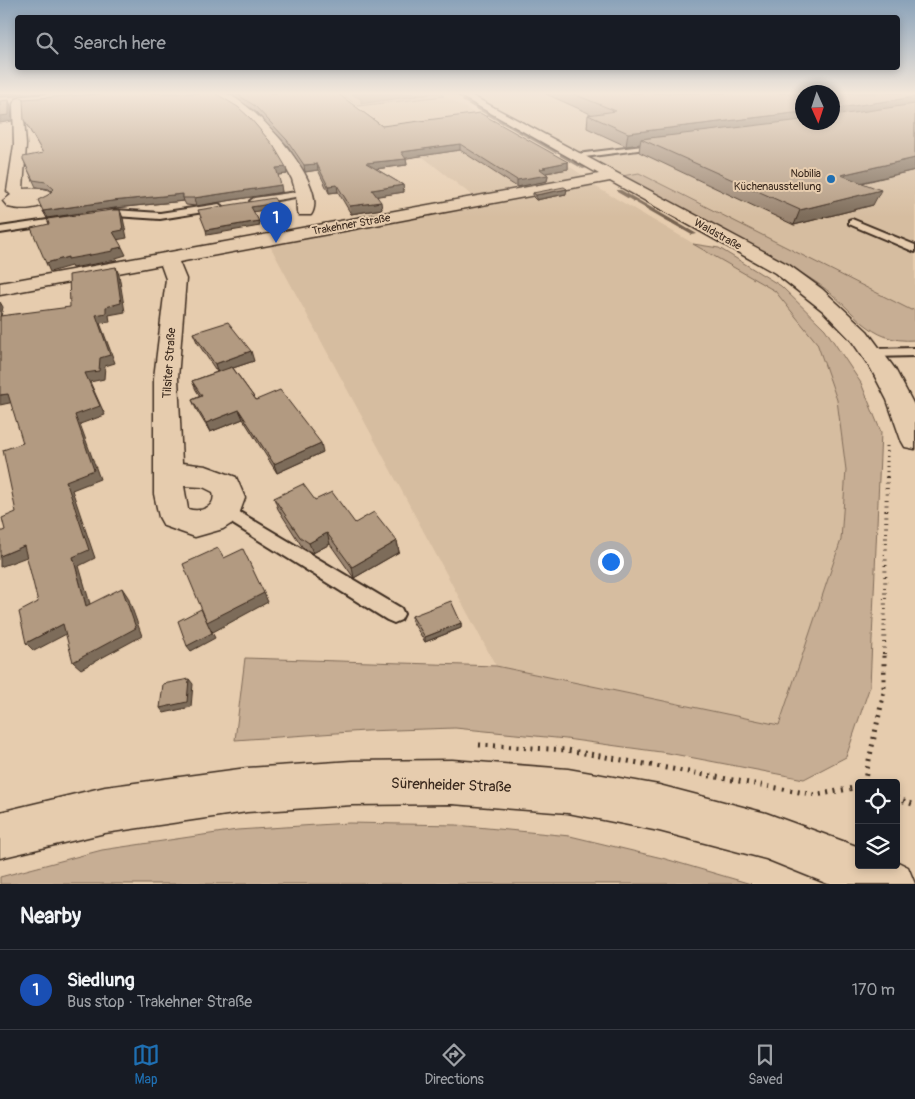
<!DOCTYPE html>
<html lang="en">
<head>
<meta charset="utf-8">
<style>
  body { margin:0; font-family:Pangolin,sans-serif; background:#242831; color:#f1f3f6 }
  .controls { position:absolute; right:15px; bottom:15px; display:grid; overflow:hidden; border-radius:5px; box-shadow:0 2px 8px #0003 }
  .controls button { width:45px; height:45px; display:grid; place-items:center; padding:0; border:0; border-bottom:1px solid #363941; background:#171b24; color:#f1f3f6; font:25px sans-serif }
  .compass { position:absolute; left:795px; top:85px; width:45px; height:45px; border-radius:50%; background:#171b24; box-shadow:0 2px 8px #0003; rotate:177deg }
  .you { position:absolute; left:610px; top:561px; width:18px; height:18px; margin:-12px; border:4px solid #fff; border-radius:50%; background:#1a73e8; box-shadow:0 0 0 8px #1a73e833 }
  .badge { display:grid; place-items:center; width:32px; height:32px; border-radius:50%; background:#1f6fb2; color:#fff; font-size:16px; font-weight:700 }
  .pin { position:absolute; translate:-50% -41px; filter:drop-shadow(0 1px 2px #0008) }
  .pin::after { content:''; position:absolute; top:26px; width:18px; height:15px; background:inherit; clip-path:polygon(0 0,100% 0,50% 100%) }
  .list { margin:0; padding:0; list-style:none }
  h2 { display:flex; justify-content:space-between; align-items:center; height:65px; margin:0; padding:0 20px; font-size:21px }
  h2 small { font-size:16px; font-weight:400; color:#9ea1a6 }
  .list li { display:grid; grid-template-columns:32px 1fr auto; gap:15px; align-items:center; box-sizing:border-box; height:80px; padding:0 20px; border-top:1px solid #363941 }
  .list b { display:block; font-size:19px; white-space:nowrap }
  .list p { margin:0; font-size:16px; white-space:nowrap; color:#9ea1a6 }
  .list em { font-size:16px; font-style:normal; color:#9ea1a6 }
  .icon { flex:none; width:28px; height:28px; fill:none; stroke:currentColor; stroke-width:2; stroke-linecap:round; stroke-linejoin:round }
  .map { position:relative; flex:none; width:915px; height:884px; overflow:hidden }
  .search { position:absolute; background:#171b24; box-shadow:0 2px 8px #0003; left:15px; right:15px; top:15px; height:55px; display:flex; align-items:center; gap:12px; box-sizing:border-box; padding:0 18px; border-radius:5px; color:#9ea1a6; font-size:19px }
  .sheet { height:145px; background:#171b24 }
  nav { display:flex; justify-content:space-around; align-items:center; box-sizing:border-box; height:70px; border-top:1px solid #363941; background:#171b24; font-size:14px; color:#9ea1a6 }
  nav a { display:grid; justify-items:center; gap:2px }
  nav .on { color:#1f6fb2 }
  .map>svg:first-child { display:block }
  .built { fill:#d6bda0 }
  .green { fill:#c7ae94; stroke:#816c59 }
  .water { fill:#9e8872; stroke:#766250 }
  .lines { fill:none; stroke-linecap:round; stroke-linejoin:round }
  .stream { fill:#766250; fill-rule:evenodd }
  .lane-casing { stroke:#3b2a1e; stroke-width:4 }
  .street-casing { stroke:#3b2a1e; stroke-width:3 }
  .secondary-casing { stroke:#3b2a1e; stroke-width:3 }
  .path-far2 { stroke:#3b2a1e; stroke-width:3; stroke-dasharray:1 4; stroke-linecap:butt }
  .path-far1 { stroke:#3b2a1e; stroke-width:4; stroke-dasharray:1 4.5; stroke-linecap:butt }
  .path { stroke:#3b2a1e; stroke-width:5; stroke-dasharray:2 5.5; stroke-linecap:butt }
  .lane { fill:#e6ccae; fill-rule:evenodd }
  .street { fill:#e6ccae; fill-rule:evenodd }
  .secondary { fill:#e6ccae; fill-rule:evenodd }
  .wall { fill:#99846f; stroke:#3b2a1e }
  .shaded-wall { fill:#7d6c5a; stroke:#3b2a1e }
  .building { fill:#b29a81; stroke:#3b2a1e }
  .poi-dot { fill:#1f6fb2; stroke:#e6ccae; stroke-width:2 }
  .labels { text-anchor:middle; stroke-width:4; stroke-linejoin:round; paint-order:stroke }
  .far-poi-label { font-size:11px; fill:#3b2a1e; stroke:#e6ccae; text-anchor:end }
  .far-street-label { font-size:11px; fill:#3b2a1e; stroke:#e6ccae }
  .street-label { font-size:12px; fill:#3b2a1e; stroke:#e6ccae }
  .near-street-label { font-size:15px; fill:#3b2a1e; stroke:#e6ccae }
</style>
</head>
<body>
<div class="map">
<svg width="915" height="884" viewBox="0 0 915 884">
  <rect width="100%" height="100%" fill="#e6ccae"/>
  <filter id="ink" filterUnits="userSpaceOnUse"><feTurbulence type="fractalNoise" baseFrequency=".02" numOctaves="2"/><feDisplacementMap in="SourceGraphic" scale="10" xChannelSelector="R" yChannelSelector="G"/><feConvolveMatrix kernelMatrix="1 2 1 2 8 2 1 2 1" color-interpolation-filters="sRGB"/></filter>
  <g filter="url(#ink)">
    <g class="built">
      <polygon points="471,93 802,93 802,122 832,122 915,93 915,309 911,310 639,173 622,176"/>
      <polygon points="444,96 569,166 585,177 474,197 358,106"/>
      <polygon points="591,184 775,291 817,343 837,400 846,470 841,541 779,725 496,666 269,244"/>
    </g>
    <g class="green">
      <path d="M 349,93 C 372,103 403,97 427,95 L 427,93 L 439,93 L 444,96 L 358,106 L 343,95 Z"/>
      <path d="M 639,173 L 911,310 L 915,309 L 915,340 C 868,344 855,309 820,285 C 797,269 771,256 747,243 C 705,221 664,198 622,176 Z"/>
      <polygon points="693,244 719,248 781,286 825,329 861,383 881,432 870,686 846,757 804,779 668,753 566,739 455,728 365,731 235,740 245,658 496,666 779,725 841,540 846,470 837,400 817,343 775,291"/>
      <polygon points="349,823 456,825 570,836 662,858 751,884 0,884 0,877 102,850 237,830"/>
    </g>
    <polygon class="water" points="349,93 427,93 429,94 366,103 361,103 361,99"/>
    <g class="lines">
      <g class="stream">
        <polygon points="463,99 557,151 558,152 555,153 462,101"/>
        <polygon points="560,154 562,154 587,168 583,169 560,156"/>
        <polygon points="617,190 621,190 697,234 692,235 617,192"/>
      </g>
      <defs>
        <g id="lane">
          <polygon points="659,144 663,146 661,147 577,158 573,156 577,154"/>
          <polygon points="304,191 307,191 307,195 254,204 250,201 254,198"/>
          <polygon points="219,204 223,207 222,209 160,219 115,216 103,218 99,215 115,210 160,213"/>
          <polygon points="68,217 73,220 71,222 0,233 0,227"/>
          <polygon points="852,219 915,245 915,252 849,224 849,220"/>
          <polygon points="915,348 915,356 873,357 867,353 873,349"/>
          <polygon points="226,504 401,608 404,614 401,620 394,623 387,620 220,516 218,511 220,506"/>
        </g>
        <g id="street">
          <path d="M 212,93 C 217,93 222,92 227,94 C 255,104 331,186 311,215 L 299,215 L 297,212 L 296,193 L 292,179 L 276,150 L 253,123 L 240,111 Z"/>
          <path d="M 455,93 L 467,93 L 789,265 L 822,289 L 867,331 L 895,369 L 915,407 L 915,449 L 905,447 L 901,440 L 887,400 L 871,369 L 851,340 L 823,311 L 775,273 L 610,181 L 179,262 L 186,279 L 178,378 L 182,463 L 206,466 L 236,477 L 245,498 L 237,520 L 223,529 L 195,537 L 164,526 L 159,517 L 154,494 L 154,378 L 166,279 L 161,265 L 0,295 L 0,283 L 599,174 ZM 184,486 L 203,487 L 213,492 C 217,507 201,513 188,509 Z"/>
          <path d="M 20,98 L 25,101 L 23,104 L 26,145 L 23,189 C 33,189 47,186 55,196 C 45,209 23,211 8,207 L 3,201 L 11,195 L 7,191 L 14,145 L 13,104 L 16,99 Z"/>
        </g>
        <polygon id="secondary" points="452,760 568,769 659,785 766,813 859,847 859,865 896,865 896,861 908,867 915,884 828,884 766,859 659,831 568,813 452,804 352,805 247,812 105,833 0,858 0,812 105,787 247,768 352,761"/>
      </defs>
      <use href="#lane" class="lane-casing"/>
      <use href="#street" class="street-casing"/>
      <use href="#secondary" class="secondary-casing"/>
      <polyline class="path-far2" points="887,477 887,446"/>
      <polyline class="path-far1" points="884,654 887,476"/>
      <g class="path">
        <polyline points="479,745 567,750 816,795 859,787"/>
        <polyline points="864,783 884,692 884,653"/>
        <polyline points="896,798 915,805"/>
      </g>
      <use href="#lane" class="lane"/>
      <use href="#street" class="street"/>
      <use href="#secondary" class="secondary"/>
    </g>
    <g class="wall">
      <polygon points="229,93 337,93 382,126 568,162 568,169 546,173 548,175 547,181 517,187 460,150 406,158 407,165 376,169 403,185 404,192 377,196 382,209 351,214 338,192 329,193 318,170 305,172 288,146 256,112"/>
      <polygon points="544,93 915,93 915,170 862,183 873,205 794,225 639,152 640,144 626,146 587,128 588,115 593,115"/>
      <polygon points="24,120 287,174 278,175 282,192 196,206 186,205 184,201 115,208 47,218 43,211 48,195 51,191 49,189 36,187 23,159 43,153"/>
      <polygon points="533,193 566,194 536,200 533,197"/>
      <polygon points="193,333 254,361 233,368 256,400 323,452 277,473 243,419 210,432 196,409 192,400 200,396 196,390 192,381 217,372 197,342"/>
      <polygon points="274,498 315,500 355,523 397,541 399,552 354,578 330,544 313,553 303,548 278,509"/>
      <polygon points="412,616 461,623 461,628 425,642 412,621"/>
    </g>
    <g class="shaded-wall">
      <polygon points="0,93 58,93 0,97"/>
      <polygon points="915,97 915,108 832,121 832,109"/>
      <polygon points="9,100 11,106 12,121 0,123 0,116"/>
      <polygon points="802,112 802,122 641,139 640,144 626,146 628,133"/>
      <polygon points="460,144 460,150 401,159 401,152"/>
      <polygon points="915,158 915,170 834,189 841,175"/>
      <polygon points="406,159 407,165 367,170 366,163"/>
      <polygon points="568,162 568,169 546,173 548,175 547,181 517,187 517,180 543,167"/>
      <polygon points="317,164 318,170 305,172 304,165"/>
      <polygon points="286,167 287,174 277,175 276,168"/>
      <polygon points="281,185 282,192 196,206 194,198"/>
      <polygon points="337,185 338,192 329,193 328,186"/>
      <polygon points="403,185 404,192 373,197 372,190"/>
      <polygon points="567,189 566,194 536,200 536,195"/>
      <polygon points="881,190 873,205 794,225 800,210"/>
      <polygon points="183,194 183,198 184,201 115,208 47,218 43,211 112,201"/>
      <polygon points="381,202 382,209 351,214 350,206"/>
      <polygon points="277,203 278,208 252,212 251,207"/>
      <polygon points="120,210 123,218 127,238 116,240 113,232"/>
      <polygon points="259,221 260,226 207,235 206,230"/>
      <polygon points="122,247 126,255 116,258 117,260 72,268 71,266 50,272 46,263 68,257"/>
      <polygon points="116,267 119,275 125,312 109,315 110,322 100,323 115,363 105,366 104,379 90,382 105,415 80,424 100,479 72,490 95,558 79,566 93,614 86,606 73,557 66,481 75,415 85,373 96,315 106,307"/>
      <polygon points="0,302 3,307 0,321"/>
      <polygon points="251,351 254,361 218,373 215,364"/>
      <polygon points="8,394 14,402 0,405 0,395"/>
      <polygon points="239,410 243,419 210,432 206,423"/>
      <polygon points="321,443 323,452 277,473 274,464"/>
      <polygon points="327,533 330,544 313,553 309,543"/>
      <polygon points="397,541 399,552 354,578 352,567"/>
      <polygon points="24,546 32,555 0,567 0,556"/>
      <polygon points="122,588 128,597 142,636 81,669 73,662"/>
      <polygon points="264,593 268,602 213,632 211,630 215,638 191,651 187,646 204,614"/>
      <polygon points="461,623 461,628 425,642 425,637"/>
      <polygon points="63,624 70,632 34,651 26,643"/>
      <polygon points="189,679 193,684 191,707 164,713 160,708"/>
    </g>
    <g class="building">
      <polygon points="113,93 215,93 238,107 250,118 273,145 286,167 276,168 281,185 194,198 183,198 183,194 112,201 43,211 38,200 48,195 54,189 46,182 33,180 23,159 23,157 43,153 24,120 23,99"/>
      <polygon points="235,93 337,93 382,126 480,113 568,162 543,167 546,168 540,169 548,175 517,180 460,144 401,152 406,159 366,163 403,185 372,190 381,202 350,206 337,185 328,186 317,164 304,165 287,140 255,106"/>
      <polygon points="571,93 802,93 802,112 628,133 588,115 616,111"/>
      <polygon points="832,93 915,93 915,97 832,109"/>
      <polygon points="9,100 9,115 0,116 0,101"/>
      <polygon points="915,104 915,158 841,175 881,190 800,210 641,139 802,120 802,122 832,122 832,116"/>
      <polygon points="564,187 567,189 536,195 533,193"/>
      <polygon points="274,198 277,203 251,207 259,221 206,230 198,210"/>
      <polygon points="112,210 120,210 123,230 113,232 122,247 113,249 113,251 68,259 68,257 46,263 31,228 49,224 47,219"/>
      <polygon points="116,267 121,303 106,307 106,313 96,315 110,355 100,358 99,371 85,373 100,406 75,415 94,470 66,481 89,550 73,557 86,606 122,588 136,628 73,662 63,624 26,643 19,612 38,602 24,546 0,556 0,532 5,530 2,518 16,512 3,450 23,443 8,394 0,395 0,316 70,307 69,275"/>
      <polygon points="228,322 251,351 215,364 193,333"/>
      <polygon points="232,367 256,400 280,390 321,443 274,464 239,410 206,423 192,400 202,396 192,381"/>
      <polygon points="303,484 315,500 332,492 355,523 374,512 397,541 352,567 327,533 309,543 300,537 274,498"/>
      <polygon points="218,548 224,558 243,549 264,593 207,622 183,564"/>
      <polygon points="451,601 461,623 425,637 412,616"/>
      <polygon points="201,609 212,633 187,646 178,621"/>
      <polygon points="189,679 187,702 160,708 163,684"/>
    </g>
  </g>
  <linearGradient id="sky" x2="0" y2="1"><stop stop-color="#8aa2b9"/><stop offset="0.43" stop-color="#f4e8db"/><stop offset="1" stop-color="#f4e8db" stop-opacity="0"/></linearGradient>
  <rect width="915" height="217" fill="url(#sky)"/>
  <circle class="poi-dot" cx="831" cy="179" r="5"/>
  <g class="labels">
    <g class="far-poi-label">
      <text x="821" y="177">Nobilia<tspan x="821" dy="13">Küchenausstellung</tspan></text>
    </g>
    <g class="far-street-label">
      <text transform="translate(351 224) rotate(-10)" y="4">Trakehner Straße</text>
      <text transform="translate(718 234) rotate(29)" y="4">Waldstraße</text>
    </g>
    <g class="street-label">
      <text transform="translate(169 363) rotate(-86)" y="4">Tilsiter Straße</text>
    </g>
    <g class="near-street-label">
      <text transform="translate(451 785) rotate(2)" y="5">Sürenheider Straße</text>
    </g>
  </g>
</svg>
<div class="controls">
<button><svg class="icon" aria-label="locate" viewBox="0 0 24 24"><circle cx="12" cy="12" r="6"/><path d="M12 2v4M12 18v4M2 12h4M18 12h4"/></svg></button>
<button><svg class="icon" aria-label="layers" viewBox="0 0 24 24"><path d="M12 4l9 5-9 5-9-5zM3 14l9 5 9-5"/></svg></button>
</div>
<svg class="compass" viewBox="-18 -18 36 36"><path d="M0-13l5 13h-10z" fill="#e53935"/><path d="M0 13l5-13h-10z" fill="#9ea1a6"/></svg>
<div class="you"></div>
<div class="pin badge" style="left:276px;top:243px;background:#1a4fb4">1</div>
<div class="search"><svg class="icon" aria-label="search" viewBox="0 0 24 24"><circle cx="10" cy="10" r="6"/><path d="M15 15l6 6"/></svg>Search here</div>
</div>
<section class="sheet">
<h2>Nearby<small></small></h2>
<ul class="list">
<li><span class="badge" style="background:#1a4fb4">1</span><div><b>Siedlung</b><p>Bus stop · Trakehner Straße</p></div><em>170 m</em></li>
</ul>
</section>
<nav>
<a class="on"><svg class="icon" aria-label="map" viewBox="0 0 24 24"><path d="M3 6l6-2 6 2 6-2v14l-6 2-6-2-6 2zM9 4v14M15 6v14"/></svg>Map</a>
<a><svg class="icon" aria-label="directions" viewBox="0 0 24 24"><path d="M12 3l9 9-9 9-9-9zM9 14v-3h6M13 9l2 2-2 2"/></svg>Directions</a>
<a><svg class="icon" aria-label="saved" viewBox="0 0 24 24"><path d="M7 4h10v16l-5-4-5 4z"/></svg>Saved</a>
</nav>
</body>
</html>
